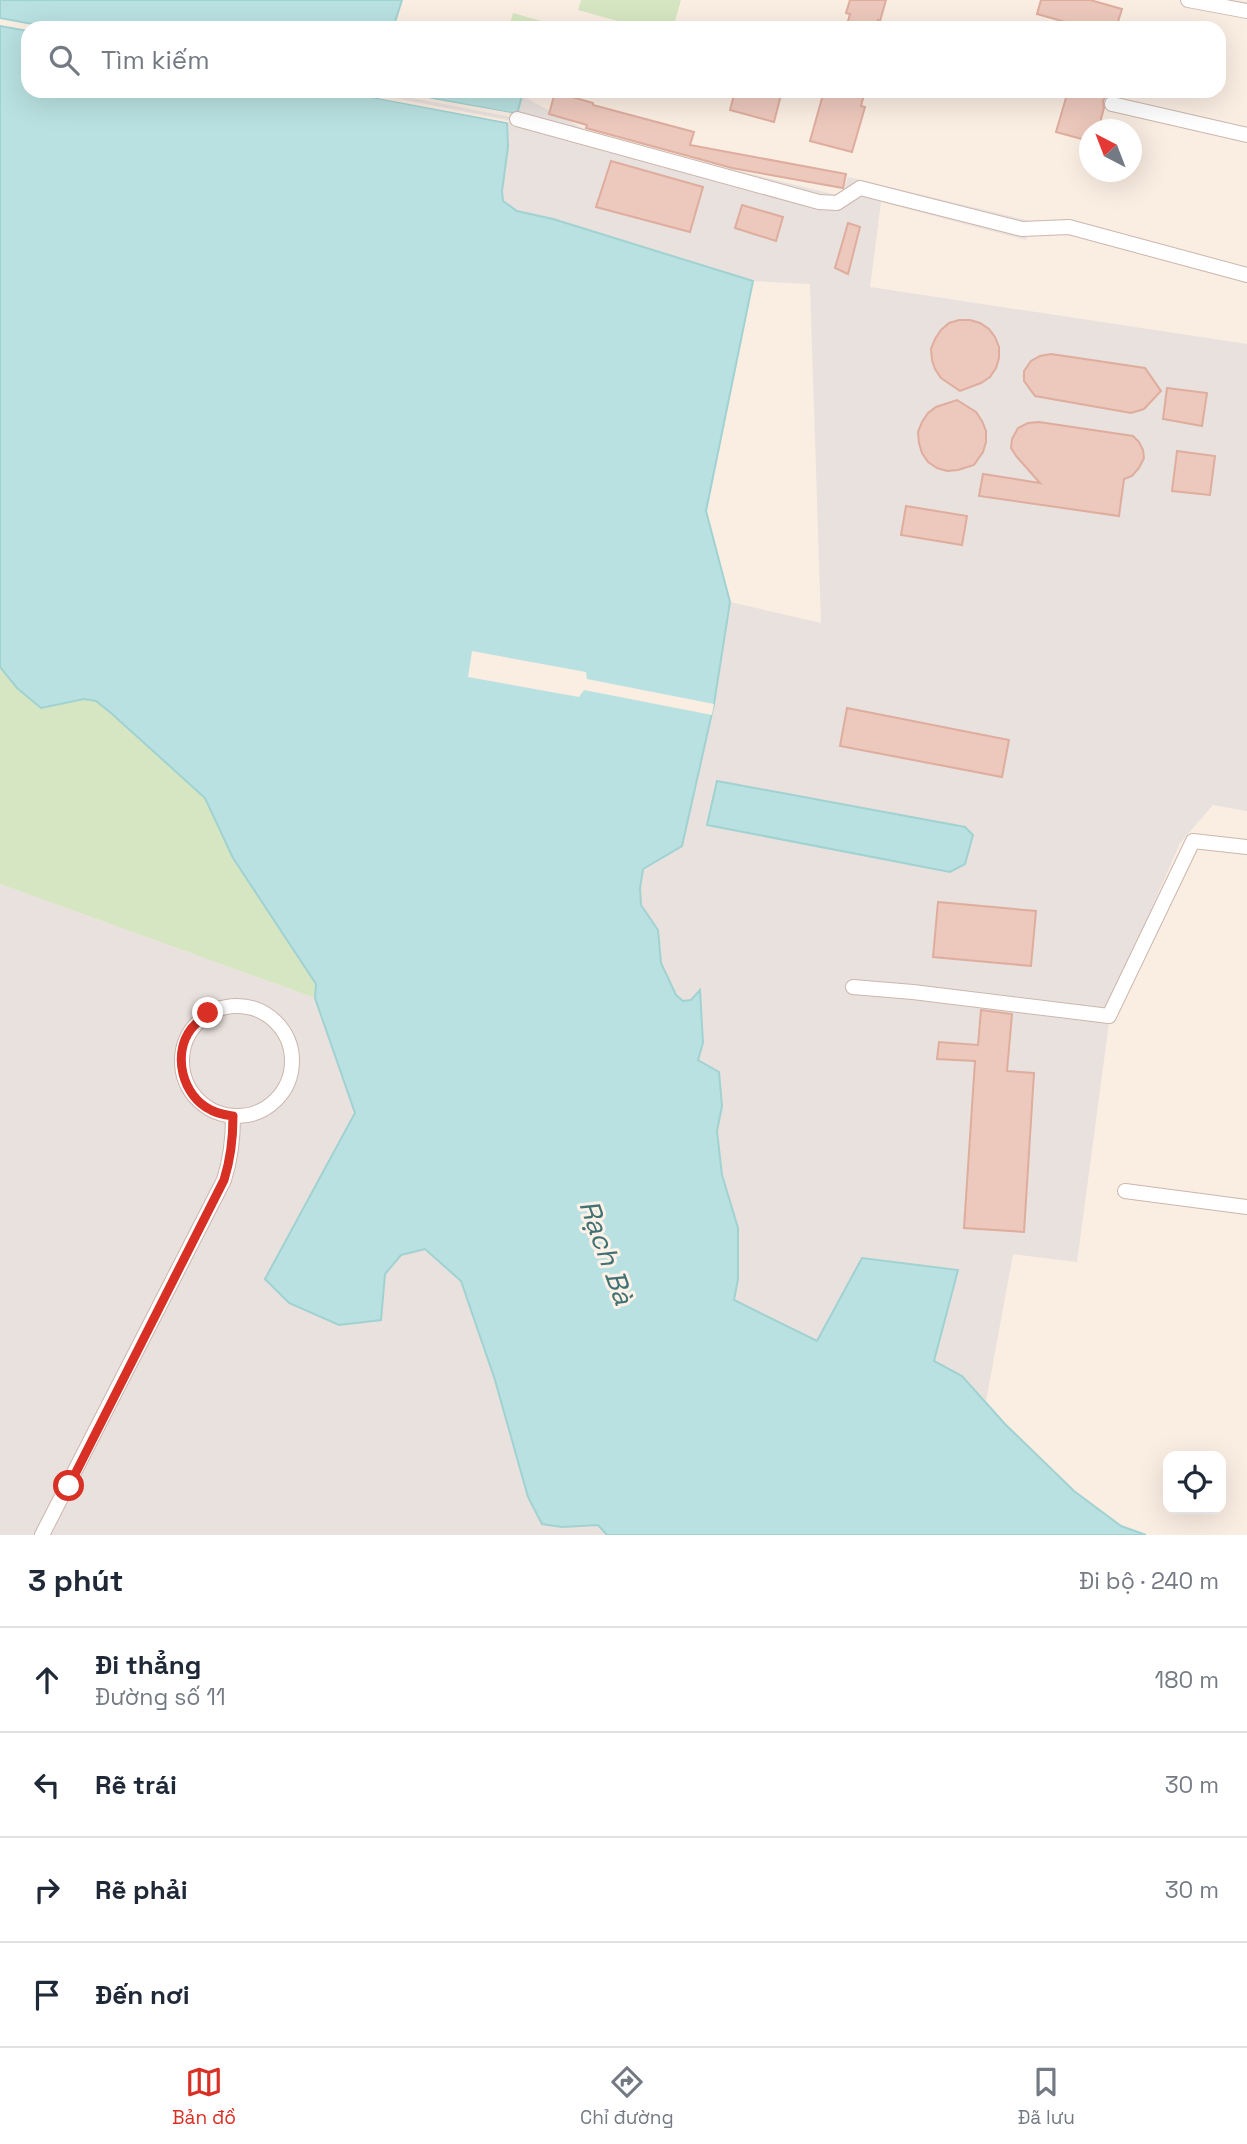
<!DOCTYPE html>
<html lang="vi">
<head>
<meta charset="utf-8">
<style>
  body { margin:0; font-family:"Space Grotesk",sans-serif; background:#f2f2f3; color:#1f2937 }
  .controls { position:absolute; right:21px; bottom:21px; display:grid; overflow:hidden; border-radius:14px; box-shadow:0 7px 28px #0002 }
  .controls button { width:63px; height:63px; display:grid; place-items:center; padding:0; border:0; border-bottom:2px solid #e0e1e3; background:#fff; color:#1f2937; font:35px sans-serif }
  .compass { position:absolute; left:1079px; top:119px; width:63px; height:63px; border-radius:50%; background:#fff; box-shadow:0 7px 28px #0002; rotate:318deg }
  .stop { position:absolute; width:21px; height:21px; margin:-16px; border:5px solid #d93025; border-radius:50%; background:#fff }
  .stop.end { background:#d93025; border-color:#fff; box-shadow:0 2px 7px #0008 }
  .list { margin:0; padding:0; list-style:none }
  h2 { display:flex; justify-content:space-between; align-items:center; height:91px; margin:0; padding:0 28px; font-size:30px }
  h2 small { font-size:23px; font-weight:400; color:#747a83 }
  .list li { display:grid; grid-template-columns:46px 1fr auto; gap:21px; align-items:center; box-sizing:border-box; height:105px; padding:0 28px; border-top:2px solid #e0e1e3 }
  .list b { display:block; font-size:26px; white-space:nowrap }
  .list p { margin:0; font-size:23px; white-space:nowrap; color:#747a83 }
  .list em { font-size:23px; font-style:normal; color:#747a83 }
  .icon { flex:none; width:38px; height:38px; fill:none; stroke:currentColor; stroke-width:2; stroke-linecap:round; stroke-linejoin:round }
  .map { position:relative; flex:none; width:1247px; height:1535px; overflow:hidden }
  .search { position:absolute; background:#fff; box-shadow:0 7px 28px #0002; left:21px; right:21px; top:21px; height:77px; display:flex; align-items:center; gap:18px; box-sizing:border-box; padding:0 24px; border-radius:21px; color:#747a83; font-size:26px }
  .sheet { height:511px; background:#fff }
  nav { display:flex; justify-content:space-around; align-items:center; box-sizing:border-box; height:98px; border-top:2px solid #e0e1e3; background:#fff; font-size:19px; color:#747a83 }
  nav a { display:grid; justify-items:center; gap:4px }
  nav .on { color:#d93025 }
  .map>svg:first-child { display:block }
  .industrial { fill:#e9e1dd }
  .green { fill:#d6e6c2 }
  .water { fill:#b9e1e1; stroke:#a0d2d2; stroke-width:2 }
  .pier { fill:#faede2 }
  .building { fill:#edc8bc; stroke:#dead9e; stroke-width:2 }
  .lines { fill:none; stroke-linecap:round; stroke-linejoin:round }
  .minor-casing { stroke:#ccb6ad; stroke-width:16 }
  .minor { stroke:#fff; stroke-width:14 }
  .route { stroke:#d93025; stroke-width:9 }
  .labels { text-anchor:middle; stroke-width:6; stroke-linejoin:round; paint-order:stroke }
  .water-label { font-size:28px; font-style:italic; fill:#417273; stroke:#fdf1e8 }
</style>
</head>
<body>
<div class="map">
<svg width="1247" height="1535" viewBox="0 0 1247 1535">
  <rect width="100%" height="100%" fill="#faede2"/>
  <g class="industrial">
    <polygon points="340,91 392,91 517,114 522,96 586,130 686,158 841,196 848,177 1030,221 1026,240 881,202 870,287 1247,344 1247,811 1213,805 1180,843 1112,1000 1077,1262 1013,1254 986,1401 962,1376 934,1361 958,1270 862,1258 817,1341 734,1300 738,1279 738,1229 723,1180 717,1131 722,1106 697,1060 703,1043 700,991 691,1000 683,1001 676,995 661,963 658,930 640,905 640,888 643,869 715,703 730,602 821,623 810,284 753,281 553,219 517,211 503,201 502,191 508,147 507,123"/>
    <polygon points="0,884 315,998 356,1113 265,1279 381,1320 385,1274 401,1255 425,1249 461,1281 495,1380 528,1497 542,1524 562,1527 598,1524 607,1535 0,1535"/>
  </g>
  <g class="green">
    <polygon points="581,0 681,0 673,28 643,28 578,10"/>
    <polygon points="513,13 566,28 509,28"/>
    <polygon points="0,667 17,688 41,708 84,699 96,701 111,713 205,798 233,858 316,984 315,998 0,884"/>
  </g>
  <g class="water">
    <polygon points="0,0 402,0 393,28 54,28 0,18"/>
    <polygon points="0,26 28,31 28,91 340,91 507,123 508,147 502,191 503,201 517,211 553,219 753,281 706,511 730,602 714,704 682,846 643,869 640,888 641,905 658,930 661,963 676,995 683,1001 691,1000 700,990 703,1043 698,1060 719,1072 722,1106 717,1131 722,1175 738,1228 738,1279 734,1300 817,1341 862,1258 958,1270 934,1361 962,1376 1005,1424 1074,1491 1121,1526 1146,1535 607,1535 598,1525 562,1527 542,1524 528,1497 495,1380 461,1281 425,1249 401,1255 385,1274 381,1320 339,1325 289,1303 265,1279 355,1113 315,998 316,984 233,858 205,798 111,713 96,701 84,699 41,708 17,688 0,667"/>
    <polygon points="392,91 472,91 522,96 517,114"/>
    <polygon points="717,781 965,827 973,835 965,864 950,872 707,825"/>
  </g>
  <g class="pier">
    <polygon points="340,91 359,91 508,120 511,123"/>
    <polygon points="388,91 517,114 516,118 391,94"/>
    <polygon points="472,651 586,672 587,679 714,704 712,715 584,690 579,697 468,677"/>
  </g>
  <g class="building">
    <polygon points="850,0 886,0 880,21 878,20 875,28 846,28 850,14 846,13"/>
    <polygon points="1041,0 1090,0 1122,9 1116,28 1087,28 1037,14"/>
    <polygon points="735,91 782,91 774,122 730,110"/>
    <polygon points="824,91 865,91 861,106 865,107 852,152 810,141"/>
    <polygon points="1068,91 1109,91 1103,101 1104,108 1098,130 1089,130 1089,141 1056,132"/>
    <polygon points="555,92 593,103 593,105 694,132 690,145 846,174 843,188 732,168 586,128 587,125 549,114"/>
    <polygon points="611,161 703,187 690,232 596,207"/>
    <polygon points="742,205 783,217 776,241 735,228"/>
    <polygon points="848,223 860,227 848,274 835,268"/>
    <polygon points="959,320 970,320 980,323 989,329 995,337 999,347 999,358 996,368 990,377 981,383 960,391 941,378 935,369 932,360 931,349 935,339 941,330 949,323"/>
    <polygon points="1051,354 1145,368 1161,391 1144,409 1131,413 1035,396 1024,381 1024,371 1031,361 1040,356"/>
    <polygon points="1167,388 1207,393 1202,426 1163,419"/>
    <polygon points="957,400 976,412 982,421 986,431 986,442 983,452 974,465 958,470 947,471 937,468 928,462 922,453 919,443 918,432 922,422 928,413 936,407"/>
    <polygon points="1039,422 1133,436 1139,442 1143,450 1144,458 1139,468 1132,476 1124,479 1119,516 979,496 983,474 1040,483 1016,456 1011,448 1012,439 1018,428 1028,423"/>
    <polygon points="1177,451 1215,456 1210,495 1172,491"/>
    <polygon points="906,506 967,516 962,545 901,535"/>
    <polygon points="847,708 1009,740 1002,777 840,746"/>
    <polygon points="938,902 1036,911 1031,966 933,957"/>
    <polygon points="981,1010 1012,1014 1007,1071 1034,1073 1024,1232 964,1228 975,1061 937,1059 939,1042 978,1045"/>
  </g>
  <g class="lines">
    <defs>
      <g id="minor">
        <polyline points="1188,0 1247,11"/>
        <polyline points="1112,104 1247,135"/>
        <polyline points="517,119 819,202 837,203 860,188 1022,229 1069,227 1247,275"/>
        <polyline points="853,987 913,992 1109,1016 1193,841 1247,847"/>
        <circle cx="237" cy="1061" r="55"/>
        <polyline points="1125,1191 1247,1207"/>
        <path d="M 42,1535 L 224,1180 C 231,1158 233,1139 233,1117"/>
      </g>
    </defs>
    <use href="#minor" class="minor-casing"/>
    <use href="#minor" class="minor"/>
  </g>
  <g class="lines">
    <path class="route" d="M 69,1486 L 224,1180 C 231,1158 233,1139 233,1116 C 226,1115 218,1114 211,1110 C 182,1096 172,1054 191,1029 C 196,1023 202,1018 208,1013"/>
  </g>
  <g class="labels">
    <g class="water-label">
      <text transform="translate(607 1252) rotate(70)" y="10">Rạch Bà</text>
    </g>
  </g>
</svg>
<div class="controls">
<button><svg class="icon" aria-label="locate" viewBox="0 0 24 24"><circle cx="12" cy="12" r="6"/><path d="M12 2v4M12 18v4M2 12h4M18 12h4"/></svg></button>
</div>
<svg class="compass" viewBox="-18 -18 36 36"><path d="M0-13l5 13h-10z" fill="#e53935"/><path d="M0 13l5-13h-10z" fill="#747a83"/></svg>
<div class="stop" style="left:69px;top:1486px"></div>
<div class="stop end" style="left:208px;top:1013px"></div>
<div class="search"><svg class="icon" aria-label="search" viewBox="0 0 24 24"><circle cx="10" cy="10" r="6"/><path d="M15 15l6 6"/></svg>Tìm kiếm</div>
</div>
<section class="sheet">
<h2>3 phút<small>Đi bộ · 240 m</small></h2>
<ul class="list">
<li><svg class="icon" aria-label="ahead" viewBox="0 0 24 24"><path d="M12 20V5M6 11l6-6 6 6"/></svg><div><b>Đi thẳng</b><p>Đường số 11</p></div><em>180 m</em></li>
<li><svg class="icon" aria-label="left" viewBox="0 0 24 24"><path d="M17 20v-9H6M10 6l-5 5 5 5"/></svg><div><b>Rẽ trái</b></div><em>30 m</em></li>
<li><svg class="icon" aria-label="right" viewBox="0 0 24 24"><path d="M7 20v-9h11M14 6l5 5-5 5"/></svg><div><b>Rẽ phải</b></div><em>30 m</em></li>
<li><svg class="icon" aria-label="arrive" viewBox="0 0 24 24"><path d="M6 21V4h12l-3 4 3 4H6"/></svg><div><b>Đến nơi</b></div></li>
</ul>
</section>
<nav>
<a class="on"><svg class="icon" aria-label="map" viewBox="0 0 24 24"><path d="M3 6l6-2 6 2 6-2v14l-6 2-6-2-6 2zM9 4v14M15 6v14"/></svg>Bản đồ</a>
<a><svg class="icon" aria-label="directions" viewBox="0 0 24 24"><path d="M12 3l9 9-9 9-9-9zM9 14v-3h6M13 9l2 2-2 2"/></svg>Chỉ đường</a>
<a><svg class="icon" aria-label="saved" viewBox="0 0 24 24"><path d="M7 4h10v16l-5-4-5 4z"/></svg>Đã lưu</a>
</nav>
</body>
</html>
